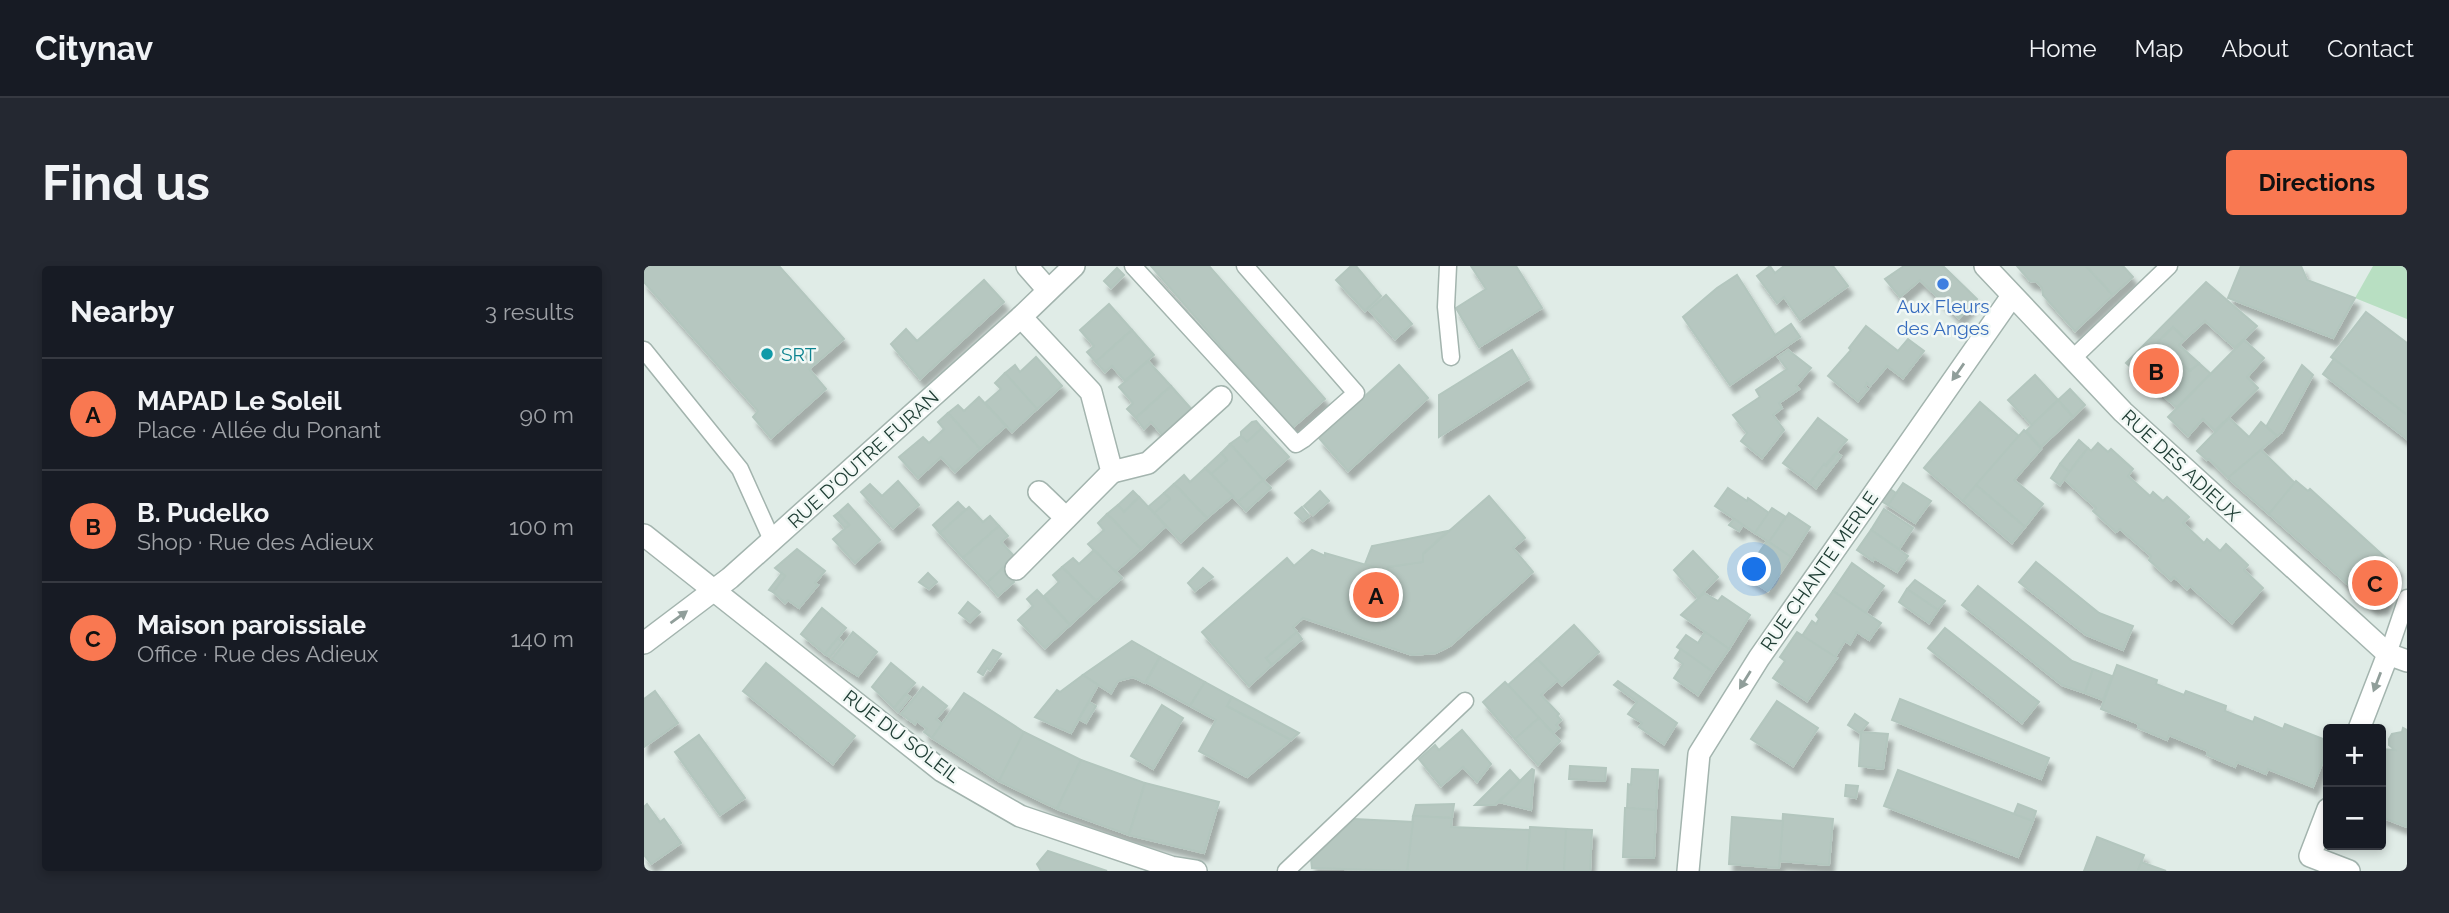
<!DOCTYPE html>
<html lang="en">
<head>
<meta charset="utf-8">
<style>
  body { margin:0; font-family:Raleway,sans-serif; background:#242831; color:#f1f3f6 }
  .controls { position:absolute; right:21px; bottom:21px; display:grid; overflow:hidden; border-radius:7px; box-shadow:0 4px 10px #0003 }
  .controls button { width:63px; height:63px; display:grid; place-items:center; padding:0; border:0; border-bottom:2px solid #363941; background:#171b24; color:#f1f3f6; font:35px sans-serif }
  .you { position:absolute; left:1111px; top:304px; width:24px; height:24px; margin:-18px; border:5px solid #fff; border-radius:50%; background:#1a73e8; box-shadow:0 0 0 10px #1a73e833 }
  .badge { display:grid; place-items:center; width:46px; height:46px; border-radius:50%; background:#f97851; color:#111; font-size:23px; font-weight:700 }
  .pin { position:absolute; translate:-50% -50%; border:4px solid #fff; box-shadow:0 2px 7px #0006 }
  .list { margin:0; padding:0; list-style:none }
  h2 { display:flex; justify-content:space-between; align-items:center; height:91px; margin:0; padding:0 28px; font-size:30px }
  h2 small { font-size:23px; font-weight:400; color:#9ea1a6 }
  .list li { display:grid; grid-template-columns:46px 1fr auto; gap:21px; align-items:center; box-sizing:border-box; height:112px; padding:0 28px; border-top:2px solid #363941 }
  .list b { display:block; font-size:26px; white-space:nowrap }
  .list p { margin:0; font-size:23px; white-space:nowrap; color:#9ea1a6 }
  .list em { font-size:23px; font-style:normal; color:#9ea1a6 }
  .map { position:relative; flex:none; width:1763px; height:605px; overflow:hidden; border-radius:7px }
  header { display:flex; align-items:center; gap:42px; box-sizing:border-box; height:98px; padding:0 35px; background:#171b24; border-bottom:2px solid #363941 }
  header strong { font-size:33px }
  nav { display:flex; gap:38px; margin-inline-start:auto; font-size:24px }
  .intro { display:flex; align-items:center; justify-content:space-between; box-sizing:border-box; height:168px; padding:0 42px }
  h1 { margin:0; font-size:49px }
  .button { padding:18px 32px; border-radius:7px; background:#f97851; color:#111; font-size:24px; font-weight:700 }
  main { display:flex; gap:42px; padding:0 42px }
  aside { flex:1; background:#171b24; border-radius:7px; box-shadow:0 4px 10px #0003 }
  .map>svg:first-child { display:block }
  .green { fill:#b8dfc2 }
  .building { fill:#b6c7c0; stroke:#b3c6be; stroke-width:2; filter:url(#shadow) }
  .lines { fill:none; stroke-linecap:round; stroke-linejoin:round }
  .lane-casing { stroke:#a3b4ae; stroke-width:19 }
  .street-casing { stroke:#a3b4ae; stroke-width:24 }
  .lane { stroke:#fff; stroke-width:16 }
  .street { stroke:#fff; stroke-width:21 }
  .oneway { fill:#909e9a }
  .shop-dot { fill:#3f7fe0; stroke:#f1f8f5; stroke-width:2.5 }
  .culture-dot { fill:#0f9aa8; stroke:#f1f8f5; stroke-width:2.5 }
  .labels { text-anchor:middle; stroke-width:5; stroke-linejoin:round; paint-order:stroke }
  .shop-label { font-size:19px; fill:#366cbe; stroke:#f1f8f5 }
  .culture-label { font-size:19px; fill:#0d838f; stroke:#f1f8f5; text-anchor:start }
  .street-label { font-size:19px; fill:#203e35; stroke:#f1f8f5 }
</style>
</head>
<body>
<header>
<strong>Citynav</strong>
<nav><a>Home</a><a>Map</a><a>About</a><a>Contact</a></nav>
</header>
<div class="intro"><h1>Find us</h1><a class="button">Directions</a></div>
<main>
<aside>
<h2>Nearby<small>3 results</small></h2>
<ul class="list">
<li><span class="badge">A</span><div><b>MAPAD Le Soleil</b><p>Place · Allée du Ponant</p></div><em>90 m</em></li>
<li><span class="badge">B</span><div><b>B. Pudelko</b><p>Shop · Rue des Adieux</p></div><em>100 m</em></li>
<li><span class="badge">C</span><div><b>Maison paroissiale</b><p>Office · Rue des Adieux</p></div><em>140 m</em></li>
</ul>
</aside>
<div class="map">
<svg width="1763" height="605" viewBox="0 0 1763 605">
  <defs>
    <filter id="shadow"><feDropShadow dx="4.5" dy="8" stdDeviation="2" flood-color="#0004"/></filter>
  </defs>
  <rect width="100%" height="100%" fill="#e0ece7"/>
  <polygon class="green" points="1729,0 1763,0 1763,53 1711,32"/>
  <g class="building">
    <polygon points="0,0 135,0 200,73 165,103 182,123 127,172 109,151 114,145 0,16"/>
    <polygon points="507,0 565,0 681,133 648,162"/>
    <polygon points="707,0 712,0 737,30 721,45 692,14"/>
    <polygon points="827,0 872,0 898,42 835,81 812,42 842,23"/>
    <polygon points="1126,0 1131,7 1140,0 1189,0 1204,20 1156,54 1140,31 1133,37 1113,10"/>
    <polygon points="1260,0 1299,0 1333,33 1315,52 1276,14 1256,31 1241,13"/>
    <polygon points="1373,0 1442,0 1469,29 1431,65 1399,29 1398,22 1393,16 1386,15"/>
    <polygon points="1442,0 1479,0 1489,11 1469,29"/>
    <polygon points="1597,0 1657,0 1663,14 1711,32 1689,72 1584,32"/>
    <polygon points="473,2 480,9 467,22 460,15"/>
    <polygon points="1093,9 1131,69 1147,58 1156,71 1086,119 1039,51 1073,22"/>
    <polygon points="340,14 360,36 276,113 247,78 262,63 273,75"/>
    <polygon points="1562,16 1613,60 1591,82 1561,55 1541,73 1529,61 1514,76 1546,105 1555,97 1567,108 1533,142 1482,97"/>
    <polygon points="742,29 768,58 751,73 725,44"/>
    <polygon points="465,38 488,64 452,96 443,86 450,80 436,64"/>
    <polygon points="1722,46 1763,77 1763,149 1687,91"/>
    <polygon points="1222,60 1254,85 1264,73 1280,85 1259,112 1243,100 1226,120 1223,117 1221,121 1224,123 1214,135 1184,110 1207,84 1205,82"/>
    <polygon points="1529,61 1541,73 1535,79 1555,97 1546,105 1514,76"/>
    <polygon points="488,64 510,89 481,115 468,100 461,106 452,96"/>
    <polygon points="1600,74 1620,92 1603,111 1614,122 1571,165 1559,153 1544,170 1524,151"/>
    <polygon points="868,84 885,113 795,171 795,129"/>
    <polygon points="1144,84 1167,102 1152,120 1155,123 1135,137 1138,142 1129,149 1140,164 1118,192 1097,175 1103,167 1089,149 1116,131 1112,124 1143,103 1134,91"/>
    <polygon points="392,91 418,120 393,143 361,107 371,99 376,106"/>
    <polygon points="1690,93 1763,149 1763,173 1679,108"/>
    <polygon points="504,95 527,120 492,152 483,143 489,137 475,121"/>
    <polygon points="755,99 784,132 704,205 675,172"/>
    <polygon points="1658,99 1669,109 1638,166 1633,170 1622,161"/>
    <polygon points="361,107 393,143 368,166 341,137 357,123 351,117"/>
    <polygon points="1391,109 1414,134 1388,159 1364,134"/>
    <polygon points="527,120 550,146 521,172 507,156 500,163 492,152"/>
    <polygon points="1426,123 1441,139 1429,151 1414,134"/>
    <polygon points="335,131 362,160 336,183 304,147 314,139 320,145"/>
    <polygon points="1414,134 1429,151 1397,181 1382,165"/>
    <polygon points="1336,136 1375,170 1319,235 1280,202"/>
    <polygon points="304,147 336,183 311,206 297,191 274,212 255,191 279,171 285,177 300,163 294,156"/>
    <polygon points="1174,152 1203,174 1166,217 1139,197"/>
    <polygon points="1585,152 1605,171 1617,156 1633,170 1584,212 1565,193 1563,194 1553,185"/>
    <polygon points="612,155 618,162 603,176 597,170 597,166 608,156"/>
    <polygon points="618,162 645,191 619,214 586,178 597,170 603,176"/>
    <polygon points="1380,164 1397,183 1370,214 1399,238 1381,261 1332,219"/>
    <polygon points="1435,174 1444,182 1425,206 1416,198"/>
    <polygon points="1454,177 1464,186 1467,183 1489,203 1484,210 1506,230 1509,226 1519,235 1523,231 1545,251 1539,257 1560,277 1563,273 1576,285 1582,278 1604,299 1600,304 1619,322 1588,357 1546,320 1543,323 1530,311 1527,314 1505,294 1507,290 1476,263 1472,266 1449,245 1452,242 1420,213 1444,182 1447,185"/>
    <polygon points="586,178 619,214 594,236 567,208 583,194 577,187"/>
    <polygon points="1617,184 1651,217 1625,248 1584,212"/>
    <polygon points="577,187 583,194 567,208 561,202"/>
    <polygon points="1193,187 1197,190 1172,222 1166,217 1180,198 1182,200"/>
    <polygon points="1416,198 1425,206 1416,219 1407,212"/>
    <polygon points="561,202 589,230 563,252 530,218 540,209 546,216"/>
    <polygon points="619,214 627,222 602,245 594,236"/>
    <polygon points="254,215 275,239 249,262 217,226 226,218 238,230"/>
    <polygon points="1652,215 1664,225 1666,223 1753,302 1740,340 1729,341 1625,248"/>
    <polygon points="1259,217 1287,235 1271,257 1244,239"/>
    <polygon points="530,218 563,252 537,276 510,247 526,233 520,227"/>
    <polygon points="1332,219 1381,261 1368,277 1319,235"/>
    <polygon points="1084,222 1103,235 1104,232 1125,247 1111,267 1071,240"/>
    <polygon points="1246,223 1252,227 1244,239 1237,235"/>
    <polygon points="489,225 495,231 480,246 474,239"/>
    <polygon points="676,225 685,235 669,249 660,240"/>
    <polygon points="520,227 526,233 510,247 504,241"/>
    <polygon points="845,230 881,272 869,282 889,306 806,380 792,387 768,389 659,352 649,361 653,366 622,392 628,399 605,420 558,366 643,292 650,300 668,284 681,290 681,287 743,305 744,301 779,296 779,288"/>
    <polygon points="495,231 522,260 497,283 463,248 474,239 480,246"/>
    <polygon points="314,236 322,244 296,267 289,259"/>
    <polygon points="204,238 236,274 211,297 189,273 205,259 194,247"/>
    <polygon points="325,241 339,256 346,250 355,260 319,292 296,267"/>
    <polygon points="658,241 665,250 659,255 651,247"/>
    <polygon points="1128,242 1142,251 1125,276 1111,267"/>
    <polygon points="1240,243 1269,262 1255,283 1227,264"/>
    <polygon points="194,247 205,259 201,262 190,250"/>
    <polygon points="1145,247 1166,261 1147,291 1125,276"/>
    <polygon points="463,248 497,283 471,306 444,278 460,264 454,257"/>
    <polygon points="1090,253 1099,259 1095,265 1085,259"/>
    <polygon points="355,260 364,270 357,276 371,291 343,317 319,292"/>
    <polygon points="1227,264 1264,290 1253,306 1230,292 1229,295 1213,284"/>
    <polygon points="804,265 779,288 779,296 744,301 743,305 721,298 728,280"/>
    <polygon points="1123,275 1147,291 1124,325 1100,309"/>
    <polygon points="153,283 181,305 171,317 174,319 155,342 144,334 141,337 129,326 141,310 131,302"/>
    <polygon points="450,284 478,312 452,335 418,301 429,292 435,298"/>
    <polygon points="1049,285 1074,311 1054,332 1030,304"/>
    <polygon points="1392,296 1455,347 1489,360 1479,384 1442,369 1375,316"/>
    <polygon points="1208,297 1240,320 1221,347 1189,325"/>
    <polygon points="418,301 452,335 426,359 400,330 415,316 409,309"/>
    <polygon points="559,302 569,311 551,325 544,317"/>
    <polygon points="358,303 370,316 354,330 343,317"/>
    <polygon points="138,307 141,310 129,326 125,324"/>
    <polygon points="284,307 293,316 285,323 275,316"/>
    <polygon points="1271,314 1301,335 1294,344 1263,323"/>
    <polygon points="1334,320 1428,395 1449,403 1441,427 1418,419 1318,339"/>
    <polygon points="1263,323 1294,344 1285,357 1255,336"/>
    <polygon points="393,324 426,359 401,382 374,354 389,340 383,333"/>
    <polygon points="1189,325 1237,357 1225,374 1213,366 1206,378 1201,375 1191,391 1158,370 1168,355 1172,358 1175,353 1172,349"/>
    <polygon points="1060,327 1074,335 1078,330 1106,349 1085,383 1037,349"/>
    <polygon points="324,336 336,346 326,356 315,347"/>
    <polygon points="178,342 202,362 181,388 157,368"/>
    <polygon points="930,359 955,386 918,419 893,393"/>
    <polygon points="1301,362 1395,436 1378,457 1284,382"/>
    <polygon points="209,366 233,386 214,410 188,393"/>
    <polygon points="653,366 658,373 628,399 622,392"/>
    <polygon points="1061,366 1085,383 1069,406 1033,381 1042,369 1054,377"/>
    <polygon points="1153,366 1193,392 1163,435 1129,412 1141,395 1136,391"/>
    <polygon points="194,372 198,376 186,391 181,388"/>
    <polygon points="488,375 516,391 501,417 489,411 474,415 467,427 439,409"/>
    <polygon points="1037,383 1069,406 1054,429 1030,412 1039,398 1031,392"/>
    <polygon points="349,384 357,388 346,404 343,402 339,409 334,406"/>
    <polygon points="516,391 561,416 546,440 502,416"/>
    <polygon points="893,393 914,414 897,429 915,448 913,450 917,454 912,459 915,462 909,467 864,419"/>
    <polygon points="122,397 211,470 189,498 99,425"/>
    <polygon points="247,397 271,417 250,442 228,421"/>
    <polygon points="1473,399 1513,414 1512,418 1540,429 1542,425 1582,440 1581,445 1609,456 1611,451 1639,463 1641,458 1684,475 1684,482 1669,521 1624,503 1622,508 1593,496 1591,501 1563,489 1564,485 1525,469 1523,474 1494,462 1495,458 1457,443"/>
    <polygon points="1449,403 1468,410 1459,434 1441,427"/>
    <polygon points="439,409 454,419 427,467 391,451 413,424 416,426"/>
    <polygon points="974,415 1033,457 1020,478 995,461 998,457 984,448 993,436 970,419"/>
    <polygon points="561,416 588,431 583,440 647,474 603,511 555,485 572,454 546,440"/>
    <polygon points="861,416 895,452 871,473 839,436"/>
    <polygon points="279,421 303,440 292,453 298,458 288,472 280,466 283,463 273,455 271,458 257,448"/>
    <polygon points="11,425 34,457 0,481 0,433"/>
    <polygon points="320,427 380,466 355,515 288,472"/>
    <polygon points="262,428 266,431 254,446 250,442"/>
    <polygon points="588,431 655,467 647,474 583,440"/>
    <polygon points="1256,433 1405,492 1397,513 1248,454"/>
    <polygon points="1133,435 1174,462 1149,500 1107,473"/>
    <polygon points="445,436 452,440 442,457 435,453"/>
    <polygon points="518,439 539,452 509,503 487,490"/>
    <polygon points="1211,448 1224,457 1216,467 1204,459"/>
    <polygon points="895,452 916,475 894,499 871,473"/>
    <polygon points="1759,462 1763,464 1763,561 1737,551 1737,483 1751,484 1745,479 1745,473 1748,468 1758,466"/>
    <polygon points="818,464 847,498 833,516 819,501 797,520 775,493 791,479 795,484"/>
    <polygon points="380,466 437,494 413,543 355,515"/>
    <polygon points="1217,466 1244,468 1239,503 1215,500"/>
    <polygon points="55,469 101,532 76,549 31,486"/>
    <polygon points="437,494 501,517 485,569 413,543"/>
    <polygon points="926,500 962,502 961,515 925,513"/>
    <polygon points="888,503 890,504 887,544 855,536"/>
    <polygon points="988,503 1014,504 1012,544 983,542 984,518 987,519"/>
    <polygon points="866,504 876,515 851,539 831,539"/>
    <polygon points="1254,504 1389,555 1374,591 1240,540"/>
    <polygon points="501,517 575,536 560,587 485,569"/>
    <polygon points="1202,519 1214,520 1212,532 1201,530"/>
    <polygon points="3,538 16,556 20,553 37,577 7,598 0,589 0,541"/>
    <polygon points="810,538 808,552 769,550 772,539"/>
    <polygon points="1374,538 1392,545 1389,555 1370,548"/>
    <polygon points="981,542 1012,544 1010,592 979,591"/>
    <polygon points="1139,548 1189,553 1185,599 1136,595"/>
    <polygon points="769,550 808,552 807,561 886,564 883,605 763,605"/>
    <polygon points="1088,551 1139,555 1135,602 1085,598"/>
    <polygon points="710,553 769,556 763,605 668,602 667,593"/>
    <polygon points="886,561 923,563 920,605 883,605"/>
    <polygon points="922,563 948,564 946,605 920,605"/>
    <polygon points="1453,571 1500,589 1494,605 1440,605"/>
    <polygon points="404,585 463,605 397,605 393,598"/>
    <polygon points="1497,596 1522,605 1494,605"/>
  </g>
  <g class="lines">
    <defs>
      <g id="lane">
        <polyline points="489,0 652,178 660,173 712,127 601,0"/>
        <polyline points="804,0 802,41 807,91"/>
        <polyline points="0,84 96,203 128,274"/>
        <polyline points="1428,93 1525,0"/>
        <polyline points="1744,388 1763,332"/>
        <polyline points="642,605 821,435"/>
      </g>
      <g id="street">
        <polyline points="383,0 404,24"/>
        <polyline points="1341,0 1479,146 1744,388"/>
        <polyline points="468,206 504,197 577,131"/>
        <polyline points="395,226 422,252"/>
        <polyline points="0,269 298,505 376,550 527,601 552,605"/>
        <polyline points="372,303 468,206 447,126 377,51"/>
        <polyline points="0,377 86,312 377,51 430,0"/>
        <polyline points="1715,463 1744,388 1763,395"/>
        <polyline points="1684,543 1666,590 1705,605"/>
        <polyline points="1044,605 1055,488 1115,392 1368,30"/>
      </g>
    </defs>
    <use href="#lane" class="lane-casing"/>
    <use href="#street" class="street-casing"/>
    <use href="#lane" class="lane"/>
    <use href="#street" class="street"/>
  </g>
  <defs><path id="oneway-solid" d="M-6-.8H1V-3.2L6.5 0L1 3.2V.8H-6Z" transform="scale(1.75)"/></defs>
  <g class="oneway">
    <use href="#oneway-solid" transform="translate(1314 106) rotate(125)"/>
    <use href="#oneway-solid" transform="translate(35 351) rotate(-36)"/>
    <use href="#oneway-solid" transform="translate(1101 414) rotate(122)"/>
    <use href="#oneway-solid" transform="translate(1733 416) rotate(111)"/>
  </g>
  <circle class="shop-dot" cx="1299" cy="18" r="7"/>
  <circle class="culture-dot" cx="123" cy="88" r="7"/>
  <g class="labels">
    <g class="shop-label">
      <text x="1299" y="47">Aux Fleurs<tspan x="1299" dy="22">des Anges</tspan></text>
    </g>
    <g class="culture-label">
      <text x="137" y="95">SRT</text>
    </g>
    <g class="street-label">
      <text transform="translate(219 193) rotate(-42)" y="7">RUE D'OUTRE FURAN</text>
      <text transform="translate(1537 199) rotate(43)" y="7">RUE DES ADIEUX</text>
      <text transform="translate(1175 305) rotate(-55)" y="7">RUE CHANTE MERLE</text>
      <text transform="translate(258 470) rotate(37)" y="7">RUE DU SOLEIL</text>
    </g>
  </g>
</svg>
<div class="controls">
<button>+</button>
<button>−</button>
</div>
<div class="you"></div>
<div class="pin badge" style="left:732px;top:329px">A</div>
<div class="pin badge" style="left:1512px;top:105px">B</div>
<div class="pin badge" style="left:1731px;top:317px">C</div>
</div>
</main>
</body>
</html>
